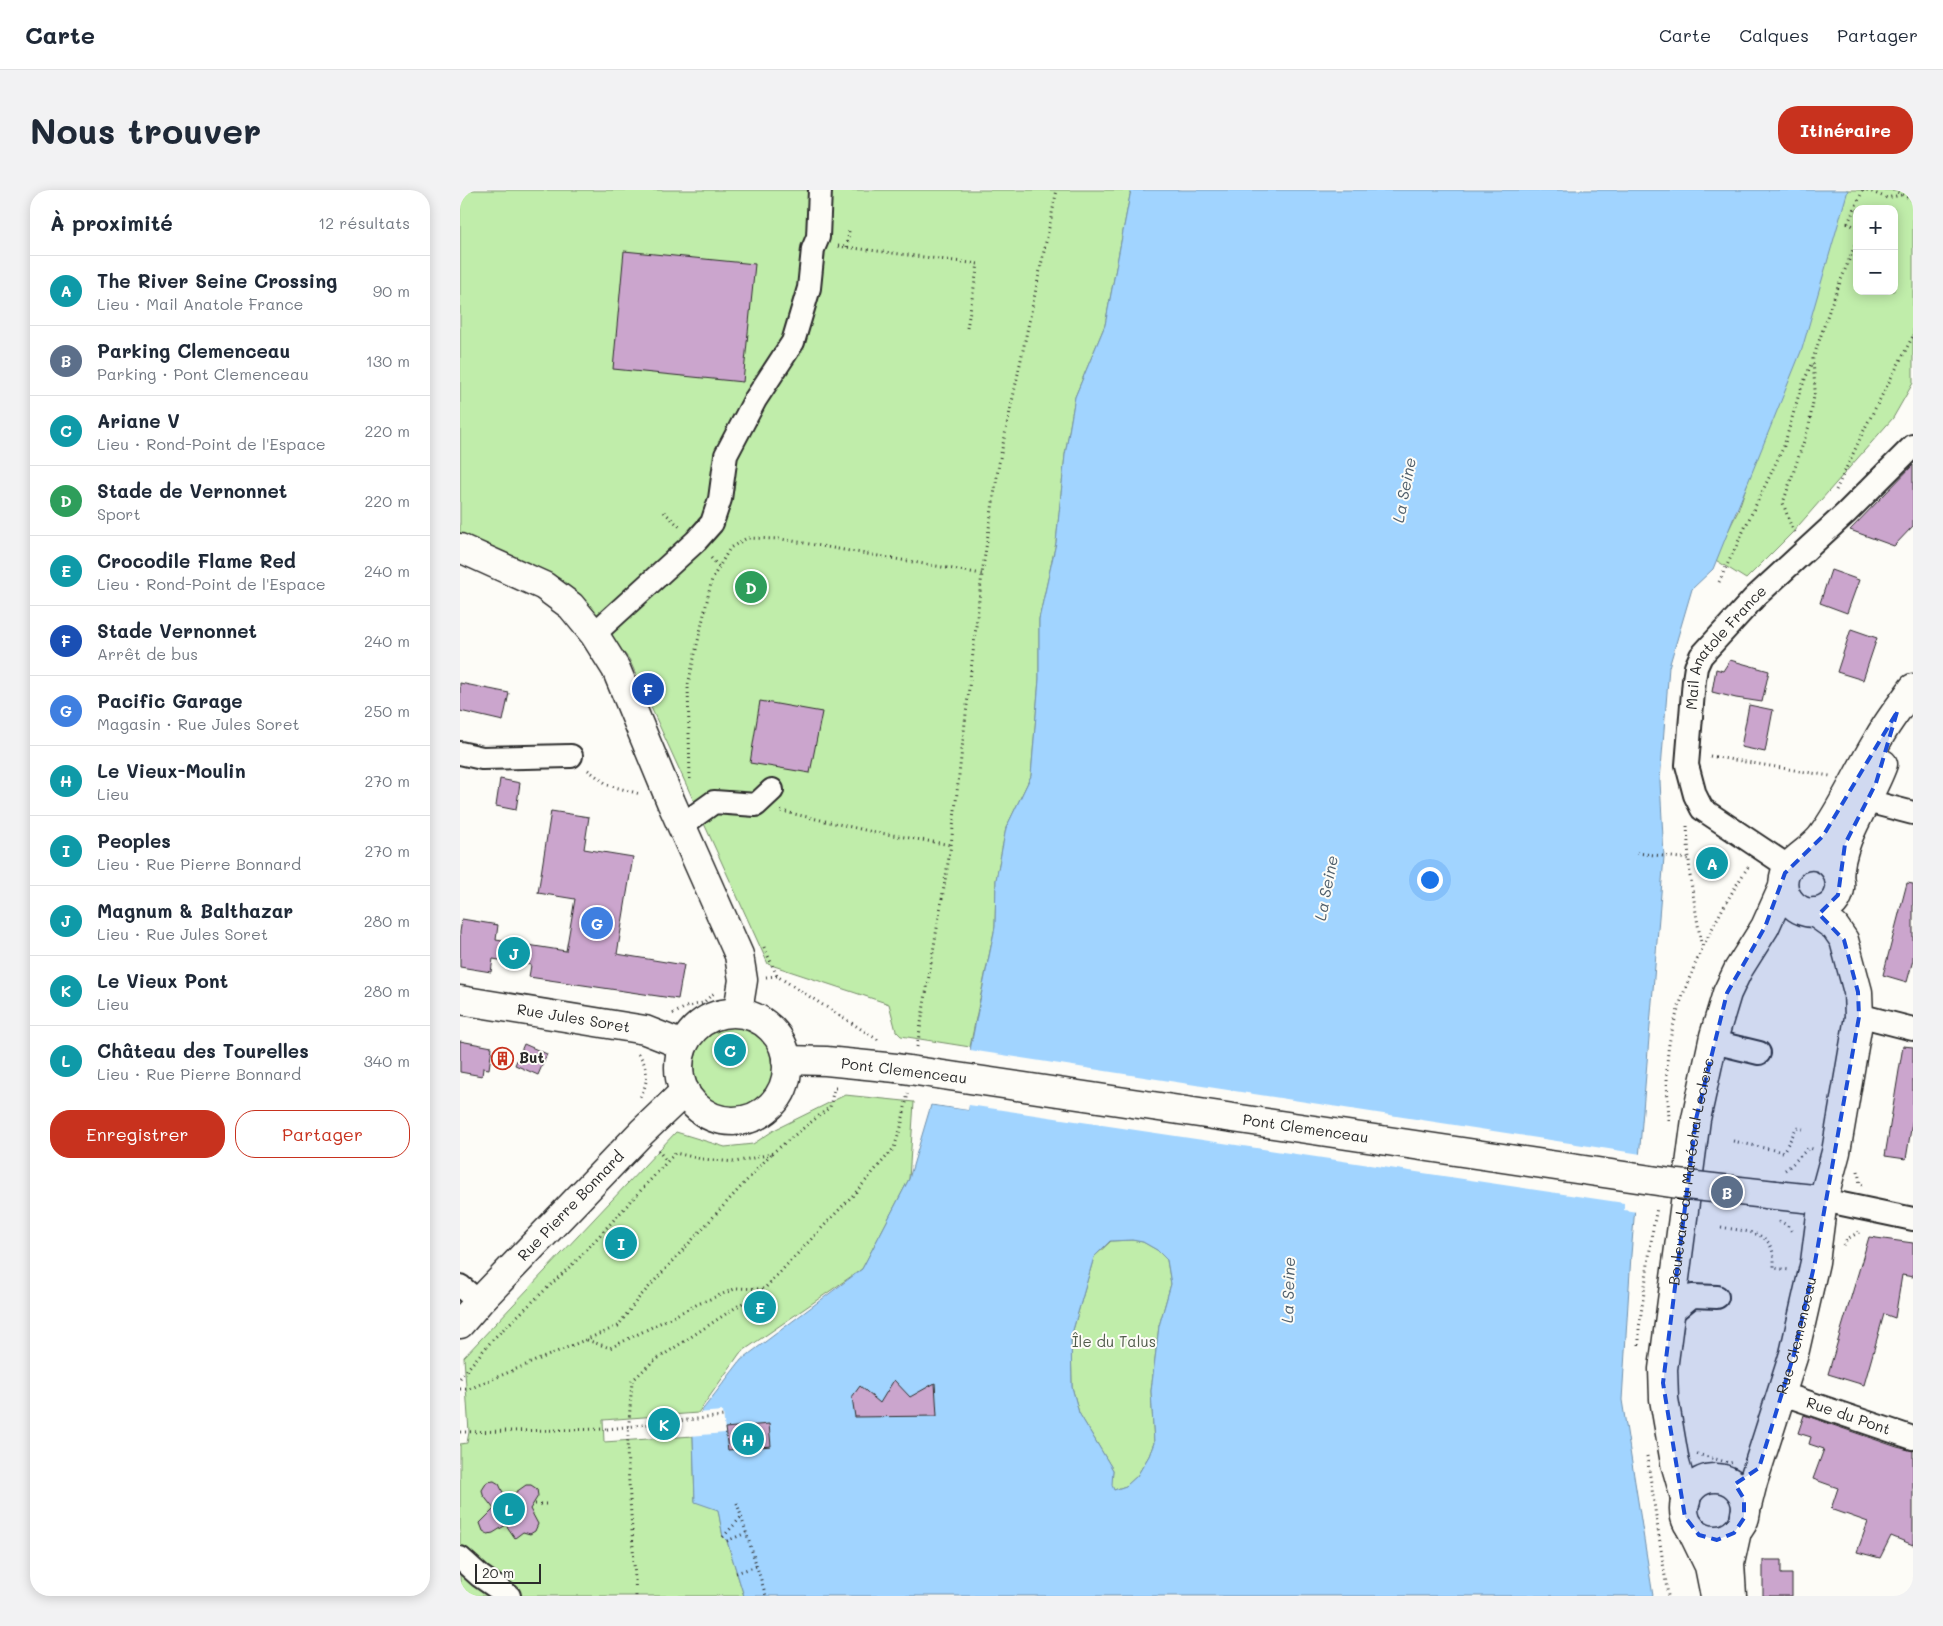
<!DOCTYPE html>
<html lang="fr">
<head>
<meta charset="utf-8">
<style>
  body { margin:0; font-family:Mali,sans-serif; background:#f2f2f3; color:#1f2937 }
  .controls { position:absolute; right:15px; top:15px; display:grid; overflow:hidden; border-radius:10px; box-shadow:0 2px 12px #0003 }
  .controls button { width:45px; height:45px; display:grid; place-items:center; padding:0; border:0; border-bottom:1px solid #e0e1e3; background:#fff; color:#1f2937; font:25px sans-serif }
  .scale { position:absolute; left:15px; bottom:12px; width:66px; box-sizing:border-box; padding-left:5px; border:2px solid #2b2b2b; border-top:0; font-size:14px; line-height:18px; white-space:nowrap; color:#2b2b2b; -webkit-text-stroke:4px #fdfcf7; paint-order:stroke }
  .you { position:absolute; left:969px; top:689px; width:18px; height:18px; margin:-12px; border:4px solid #fff; border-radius:50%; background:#1a73e8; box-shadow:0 0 0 8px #1a73e833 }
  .badge { display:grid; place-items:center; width:32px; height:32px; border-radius:50%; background:#c8321e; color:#fff; font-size:16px; font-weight:700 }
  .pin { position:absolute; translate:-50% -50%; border:2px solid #fff; box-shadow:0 1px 5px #0006 }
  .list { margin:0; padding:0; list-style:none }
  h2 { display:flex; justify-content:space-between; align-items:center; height:65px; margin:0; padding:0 20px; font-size:21px }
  h2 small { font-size:16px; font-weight:400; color:#747a83 }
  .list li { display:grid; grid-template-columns:32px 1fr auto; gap:15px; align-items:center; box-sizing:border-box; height:70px; padding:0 20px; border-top:1px solid #e0e1e3 }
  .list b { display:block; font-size:19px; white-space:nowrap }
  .list p { margin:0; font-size:16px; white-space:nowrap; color:#747a83 }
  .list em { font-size:16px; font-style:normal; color:#747a83 }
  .actions { display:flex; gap:10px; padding:15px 20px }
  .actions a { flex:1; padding:11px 0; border:1px solid #c8321e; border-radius:20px; text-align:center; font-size:18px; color:#c8321e }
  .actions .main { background:#c8321e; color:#fff }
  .map { position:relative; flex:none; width:1453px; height:1406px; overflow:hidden; border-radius:20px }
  header { display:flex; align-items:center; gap:30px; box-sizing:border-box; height:70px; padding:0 25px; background:#fff; border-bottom:1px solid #e0e1e3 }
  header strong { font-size:24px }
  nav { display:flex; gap:28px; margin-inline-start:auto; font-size:18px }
  .intro { display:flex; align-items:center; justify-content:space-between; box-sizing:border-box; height:120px; padding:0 30px }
  h1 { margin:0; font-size:35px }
  .button { padding:12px 22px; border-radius:20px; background:#c8321e; color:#fff; font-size:18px; font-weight:700 }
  main { display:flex; gap:30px; padding:0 30px }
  aside { flex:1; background:#fff; border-radius:20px; box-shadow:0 2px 12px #0003 }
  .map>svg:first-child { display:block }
  .green { fill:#c0edaa; stroke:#768c6a; fill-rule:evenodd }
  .water { fill:#a1d4ff; stroke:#7290aa; fill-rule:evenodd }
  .pier { fill:#fdfcf7 }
  .building { fill:#cba5cd; stroke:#2b2b2b }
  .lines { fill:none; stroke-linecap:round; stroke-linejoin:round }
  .minor-casing { stroke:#2b2b2b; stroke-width:26 }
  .major-casing { stroke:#2b2b2b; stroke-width:31 }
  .path { stroke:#2b2b2b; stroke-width:3; stroke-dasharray:1 4; stroke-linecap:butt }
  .minor { stroke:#fdfcf7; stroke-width:22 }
  .major { stroke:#fdfcf7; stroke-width:28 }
  .major-bridge-casing { stroke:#2b2b2b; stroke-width:31; stroke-linecap:butt }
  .path-bridge { stroke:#2b2b2b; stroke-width:3; stroke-dasharray:1 4; stroke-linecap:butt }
  .major-bridge { stroke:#fdfcf7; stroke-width:28 }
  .marked { fill:#1d4ed8; fill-opacity:0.2; stroke:#1d4ed8; stroke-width:4; stroke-dasharray:10 6; stroke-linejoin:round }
  .labels { text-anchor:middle; stroke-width:4; stroke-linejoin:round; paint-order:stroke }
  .street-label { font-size:15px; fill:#2b2b2b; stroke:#fdfcf7 }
  .poi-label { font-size:15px; font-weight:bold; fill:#2b2b2b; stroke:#fdfcf7; text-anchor:start }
  .park-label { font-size:15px; fill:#505c4b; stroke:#fdfcf7 }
  .water-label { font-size:16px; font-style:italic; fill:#4e5e6b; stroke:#fdfcf7 }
</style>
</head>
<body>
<header>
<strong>Carte</strong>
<nav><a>Carte</a><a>Calques</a><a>Partager</a></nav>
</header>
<div class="intro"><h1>Nous trouver</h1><a class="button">Itinéraire</a></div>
<main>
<aside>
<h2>À proximité<small>12 résultats</small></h2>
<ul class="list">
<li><span class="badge" style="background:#0f9aa8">A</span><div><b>The River Seine Crossing</b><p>Lieu · Mail Anatole France</p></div><em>90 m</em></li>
<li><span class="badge" style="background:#5c6f8a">B</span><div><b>Parking Clemenceau</b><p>Parking · Pont Clemenceau</p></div><em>130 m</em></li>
<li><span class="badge" style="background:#0f9aa8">C</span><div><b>Ariane V</b><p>Lieu · Rond-Point de l'Espace</p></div><em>220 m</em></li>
<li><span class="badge" style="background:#2e9e5b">D</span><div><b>Stade de Vernonnet</b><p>Sport</p></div><em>220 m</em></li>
<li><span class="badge" style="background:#0f9aa8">E</span><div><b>Crocodile Flame Red</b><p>Lieu · Rond-Point de l'Espace</p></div><em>240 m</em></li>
<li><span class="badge" style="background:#1a4fb4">F</span><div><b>Stade Vernonnet</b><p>Arrêt de bus</p></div><em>240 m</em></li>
<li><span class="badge" style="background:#3f7fe0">G</span><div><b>Pacific Garage</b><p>Magasin · Rue Jules Soret</p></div><em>250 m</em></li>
<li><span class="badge" style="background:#0f9aa8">H</span><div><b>Le Vieux-Moulin</b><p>Lieu</p></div><em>270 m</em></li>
<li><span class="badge" style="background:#0f9aa8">I</span><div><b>Peoples</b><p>Lieu · Rue Pierre Bonnard</p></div><em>270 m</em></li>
<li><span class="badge" style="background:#0f9aa8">J</span><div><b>Magnum &amp; Balthazar</b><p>Lieu · Rue Jules Soret</p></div><em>280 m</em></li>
<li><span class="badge" style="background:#0f9aa8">K</span><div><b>Le Vieux Pont</b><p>Lieu</p></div><em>280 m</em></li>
<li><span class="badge" style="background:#0f9aa8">L</span><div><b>Château des Tourelles</b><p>Lieu · Rue Pierre Bonnard</p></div><em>340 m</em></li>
</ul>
<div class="actions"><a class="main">Enregistrer</a><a>Partager</a></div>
</aside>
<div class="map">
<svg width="1453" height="1406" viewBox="0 0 1453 1406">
  <rect width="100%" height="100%" fill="#fdfcf7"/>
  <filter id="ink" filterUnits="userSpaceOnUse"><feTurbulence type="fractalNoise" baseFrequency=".02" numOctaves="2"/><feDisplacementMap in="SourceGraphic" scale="10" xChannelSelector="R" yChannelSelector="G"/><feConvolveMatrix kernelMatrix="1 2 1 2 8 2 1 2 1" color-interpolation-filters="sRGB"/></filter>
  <g filter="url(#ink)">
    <g class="green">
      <polygon points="0,0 671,0 645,135 615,207 605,265 596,353 579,429 579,489 571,586 546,638 536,690 535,737 510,857 441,846 436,841 429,814 308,774 169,469 101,389 0,343"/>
      <path d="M 1386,0 L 1453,0 L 1453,193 L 1433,228 L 1332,343 L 1286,389 L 1254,369 L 1278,321 ZM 1397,19 L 1434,19 L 1434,101 L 1397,101 Z"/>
      <circle cx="274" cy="877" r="40"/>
      <polygon points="385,905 454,912 449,989 402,1079 280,1163 238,1223 143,1230 144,1252 233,1246 235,1311 258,1319 263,1347 267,1351 284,1406 0,1406 0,1254 7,1253 9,1242 4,1167 216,942 265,957 293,954 316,939"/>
      <polygon points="672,1050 683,1052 697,1060 707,1070 711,1094 699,1136 691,1201 694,1253 689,1266 677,1286 666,1296 654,1300 651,1295 653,1280 619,1223 612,1197 611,1147 634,1067 651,1051"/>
    </g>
    <path class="water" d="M 671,0 L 1388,0 L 1342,159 L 1253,379 L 1232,399 L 1209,477 L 1200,591 L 1204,667 L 1171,1065 L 1162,1210 L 1193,1406 L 284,1406 L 267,1351 L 263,1347 L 258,1320 L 235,1312 L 233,1246 L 237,1227 L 281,1170 L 402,1079 L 449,989 L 471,915 L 508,920 L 510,860 L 535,737 L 536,690 L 546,638 L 571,586 L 579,489 L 579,429 L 596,353 L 605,265 L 615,207 L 645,135 ZM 672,1050 L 683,1052 L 697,1060 L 707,1070 L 711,1094 L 699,1136 L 691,1201 L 694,1253 L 689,1266 L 677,1286 L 666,1296 L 654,1300 L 652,1295 L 653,1280 L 619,1223 L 612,1197 L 611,1147 L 634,1067 L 650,1051 Z"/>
    <g class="pier">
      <polygon points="508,856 510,857 510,860 1181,964 1182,957 1177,1022 1164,1020 1164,1013 509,915 508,920 469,914 471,912 506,917"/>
      <polygon points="263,1221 265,1243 230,1246 237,1223"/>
    </g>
    <g class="building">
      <polygon points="164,61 295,74 283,192 153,179"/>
      <polygon points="1453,275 1453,336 1434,356 1390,340"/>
      <polygon points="1371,380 1399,390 1387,423 1360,413"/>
      <polygon points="1391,439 1417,448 1403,490 1377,482"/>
      <polygon points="1270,470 1309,481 1302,512 1276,508 1252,502 1256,479 1263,481"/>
      <polygon points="0,493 49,503 43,531 0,521"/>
      <polygon points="300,511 362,522 350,583 290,573"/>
      <polygon points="1289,515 1313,520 1305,562 1281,557"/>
      <polygon points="40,589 60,593 56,620 36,616"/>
      <polygon points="91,621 129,627 124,659 173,667 157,764 224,775 218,809 69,787 71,775 33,769 31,782 0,777 0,742 2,729 38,735 36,750 106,761 115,709 78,703"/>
      <polygon points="1447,693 1453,694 1453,770 1447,792 1423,785"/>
      <polygon points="0,851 32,857 29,879 23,878 22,886 0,882"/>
      <polygon points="64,854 87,864 78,885 55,875"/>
      <polygon points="1443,856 1453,857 1453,927 1446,969 1425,966"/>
      <polygon points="1409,1047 1453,1053 1453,1087 1442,1085 1435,1128 1424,1124 1404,1195 1368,1184"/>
      <polygon points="434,1190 450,1207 475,1193 477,1226 395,1227 392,1207 400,1196 420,1213"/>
      <polygon points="1344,1225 1437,1257 1453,1261 1453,1355 1431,1346 1420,1368 1397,1362 1408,1332 1371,1319 1378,1298 1353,1289 1364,1259 1349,1254 1351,1247 1338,1243"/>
      <polygon points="309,1234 311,1256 268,1260 265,1238"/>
      <polygon points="34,1291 39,1294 46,1309 66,1295 71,1295 77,1299 78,1306 70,1319 78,1334 75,1341 70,1344 63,1342 55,1348 46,1335 33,1343 28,1344 23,1341 20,1333 34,1319 23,1305 22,1300 27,1292"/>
      <polygon points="1303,1370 1321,1370 1321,1384 1332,1384 1332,1406 1303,1406"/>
    </g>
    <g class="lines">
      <defs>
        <g id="minor">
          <polyline points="134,444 236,351 252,333 260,309 266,265 295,210 333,152 349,98 353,59 358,47 360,0"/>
          <polyline points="0,563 22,568 111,566"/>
          <polyline points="1407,611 1453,623"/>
          <polyline points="222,635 254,612 296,615 312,600"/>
          <path id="s1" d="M 1329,676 L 1320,671 L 1242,619 L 1235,605 L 1227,575 L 1234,490 L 1236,477 L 1241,466 L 1295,407 L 1386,323 L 1453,256"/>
          <polyline points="1399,827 1410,828 1453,839"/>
          <polyline points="1254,846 1262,854 1299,863"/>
          <polyline points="1363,1010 1453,1029"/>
          <polyline points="0,1096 19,1112"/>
          <polyline points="1209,1125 1232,1106 1257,1107"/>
          <path id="s2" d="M 1323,1204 L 1453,1248"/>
          <polyline points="0,1368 20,1386 49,1406"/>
        </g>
        <g id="major">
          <polyline points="0,358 84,396 111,416 134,444 156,479 211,612 279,765 283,790 278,821"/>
          <path d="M 1338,669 C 1373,652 1398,704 1364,720 C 1341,731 1317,707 1325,683 C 1331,669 1353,659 1362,646 C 1384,616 1398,582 1417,551 C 1427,532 1441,515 1453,498"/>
          <path d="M 1379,689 C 1380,646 1409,613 1423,574"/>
          <path id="s3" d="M 0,810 L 185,840 L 223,855"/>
          <circle cx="273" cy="877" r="54"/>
          <polyline points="326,870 366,871 436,878"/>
          <polyline points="1315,1005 1363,1010"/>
          <path id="s4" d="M 0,1134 L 19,1112 L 182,942 L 225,901"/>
          <circle cx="1255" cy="1319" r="31"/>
          <path id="s5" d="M 1226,1311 L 1215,1273 L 1204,1209 L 1203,1179 L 1236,929 L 1254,846 L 1267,803 L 1278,780 L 1305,737 L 1323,697"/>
          <path id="s6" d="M 1285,1324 L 1293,1292 L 1334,1164 L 1355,1072 L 1363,1010 L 1376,962 L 1399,827 L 1398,802 L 1384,750 L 1375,737 L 1354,722"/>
          <polyline points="1230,1337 1249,1376 1255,1406"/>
          <polyline points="1272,1406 1270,1373 1277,1341"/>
        </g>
      </defs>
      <use href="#minor" class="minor-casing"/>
      <use href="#major" class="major-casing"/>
      <g class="path">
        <polyline points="1407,0 1427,8 1441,5"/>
        <polyline points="1433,0 1453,10"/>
        <polyline points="1397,38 1388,33 1403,0"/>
        <polyline points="378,56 518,74 507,138"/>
        <polyline points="387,57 389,41"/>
        <polyline points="1376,300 1406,236 1453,146"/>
        <polyline points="204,322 220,337"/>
        <polyline points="1335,342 1331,336 1323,313 1349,236 1355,200 1353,169 1371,115 1397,50"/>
        <polyline points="251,368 259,377"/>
        <polyline points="1259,392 1324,256 1339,204 1352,172"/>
        <polyline points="1250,566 1370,586"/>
        <polyline points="128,580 148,595 180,604"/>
        <polyline points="230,589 228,495 252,389 270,358 287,348 321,349 522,384"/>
        <polyline points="321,621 409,641 491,655"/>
        <polyline points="1227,636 1230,686 1242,759"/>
        <polyline points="1177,663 1229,669"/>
        <polyline points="304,757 317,786 420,851"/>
        <polyline points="306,787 317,786"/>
        <polyline points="213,824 226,817 243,813 255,802"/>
        <polyline points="457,857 491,655 522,384 539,273 597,0"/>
        <path d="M 178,864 C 190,877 188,895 179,909"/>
        <path d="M 1209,930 C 1208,905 1205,879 1209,854 C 1221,795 1255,727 1288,677"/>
        <polyline points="1273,951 1323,962 1332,947 1336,938 1343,939"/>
        <polyline points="198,960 207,972"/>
        <path d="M 1325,980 C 1334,974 1340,965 1349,958 L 1353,959"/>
        <polyline points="1398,981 1400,994 1403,995"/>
        <polyline points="1319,1031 1327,1035 1333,1043"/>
        <path d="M 1261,1037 C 1291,1043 1316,1040 1314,1078 L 1330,1080"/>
        <polyline points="1383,1055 1387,1049 1401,1041"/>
        <polyline points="127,1150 150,1158 238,1114 277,1098 304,1099"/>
        <polyline points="1179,1155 1179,1138 1193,1038 1197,1018"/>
        <polyline points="0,1188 34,1148 118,1069 215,963 242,969 275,972 311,964 370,917 374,898 377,898"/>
        <polyline points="0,1199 9,1199 158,1136 177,1110 311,964"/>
        <polyline points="0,1242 147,1239"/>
        <polyline points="1237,1264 1270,1273 1274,1272"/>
        <polyline points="1187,1266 1208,1406"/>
        <polyline points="277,1313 306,1406"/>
        <polyline points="75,1314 87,1314"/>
        <polyline points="263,1347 282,1326"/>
        <polyline points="267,1351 286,1343"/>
        <polyline points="276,1383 297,1376"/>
        <polyline points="176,1406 167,1260 172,1191 191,1173 304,1099 396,1002 434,958 441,937 448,903"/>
      </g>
      <use href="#minor" class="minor"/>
      <use href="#major" class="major"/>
      <defs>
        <g id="major-bridge">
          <path id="s7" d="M 436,878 L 1218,994 L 1315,1005"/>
        </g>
      </defs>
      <use href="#major-bridge" class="major-bridge-casing"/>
      <polyline class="path-bridge" points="147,1239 264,1226"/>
      <use href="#major-bridge" class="major-bridge"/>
    </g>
  </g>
  <path class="marked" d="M 1437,522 L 1416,593 L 1385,654 L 1378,705 L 1359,724 L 1384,750 L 1398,802 L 1399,827 L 1355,1072 L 1334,1164 L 1299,1278 L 1275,1294 L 1284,1309 L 1284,1328 L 1274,1343 L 1257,1350 L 1239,1345 L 1225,1327 L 1203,1193 L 1236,929 L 1267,803 L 1305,737 L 1325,683 L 1363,646 Z"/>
  <defs>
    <symbol id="building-ring" viewBox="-11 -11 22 22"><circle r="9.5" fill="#fdfcf7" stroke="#c8321e" stroke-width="1.5"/><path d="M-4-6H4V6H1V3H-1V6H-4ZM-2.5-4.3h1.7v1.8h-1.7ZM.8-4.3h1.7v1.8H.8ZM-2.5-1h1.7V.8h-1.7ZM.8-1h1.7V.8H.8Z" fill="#c8321e"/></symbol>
  </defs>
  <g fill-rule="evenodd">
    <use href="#building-ring" x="30" y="856" width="25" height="25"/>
  </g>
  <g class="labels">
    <g class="street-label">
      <text dy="5" stroke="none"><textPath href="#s1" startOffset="280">Mail Anatole France</textPath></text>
      <text dy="5" stroke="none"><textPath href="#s3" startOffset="115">Rue Jules Soret</textPath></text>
      <text transform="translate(444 881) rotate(7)" y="5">Pont Clemenceau</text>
      <text dy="5" stroke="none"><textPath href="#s7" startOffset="414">Pont Clemenceau</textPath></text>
      <text dy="5" stroke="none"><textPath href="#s5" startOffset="334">Boulevard du Maréchal Leclerc</textPath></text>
      <text dy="5" stroke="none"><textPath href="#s4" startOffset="162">Rue Pierre Bonnard</textPath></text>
      <text dy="5" stroke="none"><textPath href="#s6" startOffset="186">Rue Clemenceau</textPath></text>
      <text dy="5" stroke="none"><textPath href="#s2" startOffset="69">Rue du Pont</textPath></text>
    </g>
    <g class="poi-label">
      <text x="59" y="873">But</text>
    </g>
    <g class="park-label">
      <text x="654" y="1157">Île du Talus</text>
    </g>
    <g class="water-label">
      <text transform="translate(944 300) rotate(-79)" y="6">La Seine</text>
      <text transform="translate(866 698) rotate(-79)" y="6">La Seine</text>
      <text transform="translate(828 1100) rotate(-88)" y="6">La Seine</text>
    </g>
  </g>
</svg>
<div class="controls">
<button>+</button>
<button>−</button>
</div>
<div class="scale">20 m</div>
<div class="you"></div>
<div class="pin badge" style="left:1252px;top:673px;background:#0f9aa8">A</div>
<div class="pin badge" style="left:1267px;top:1002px;background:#5c6f8a">B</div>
<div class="pin badge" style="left:270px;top:860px;background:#0f9aa8">C</div>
<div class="pin badge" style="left:291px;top:397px;background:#2e9e5b">D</div>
<div class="pin badge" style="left:300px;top:1117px;background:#0f9aa8">E</div>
<div class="pin badge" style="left:188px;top:499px;background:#1a4fb4">F</div>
<div class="pin badge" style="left:137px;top:733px;background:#3f7fe0">G</div>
<div class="pin badge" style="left:288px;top:1249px;background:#0f9aa8">H</div>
<div class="pin badge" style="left:161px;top:1053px;background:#0f9aa8">I</div>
<div class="pin badge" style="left:54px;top:763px;background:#0f9aa8">J</div>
<div class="pin badge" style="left:204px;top:1234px;background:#0f9aa8">K</div>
<div class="pin badge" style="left:49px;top:1319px;background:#0f9aa8">L</div>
</div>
</main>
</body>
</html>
